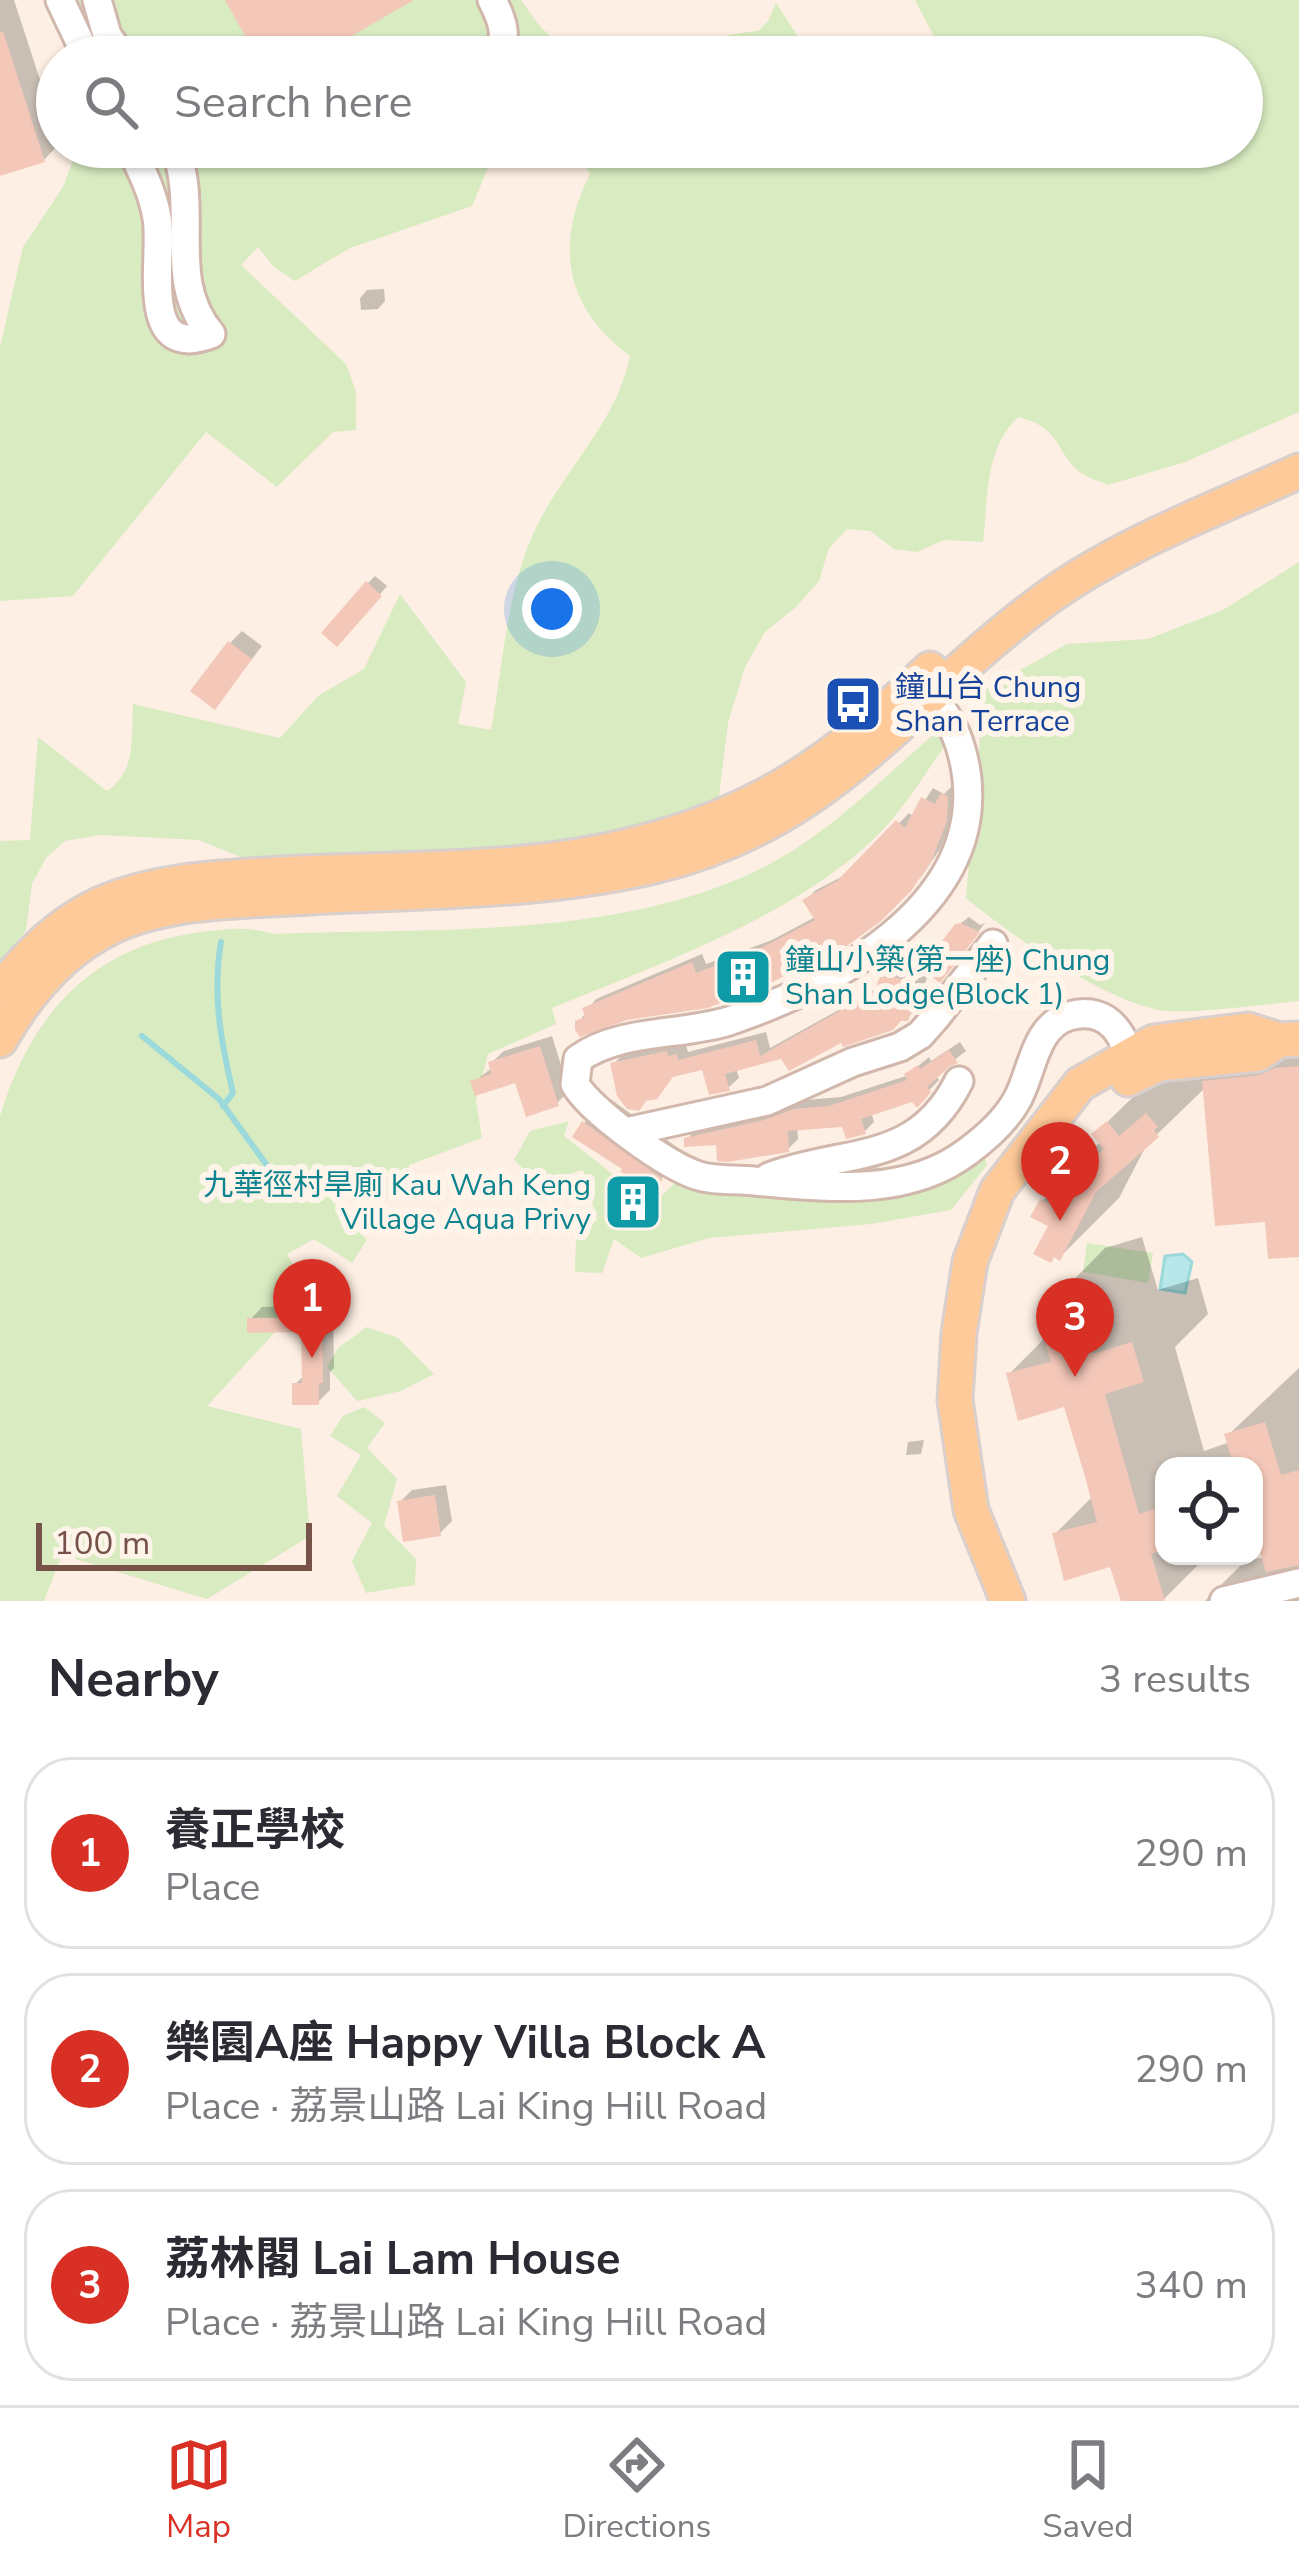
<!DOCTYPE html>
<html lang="en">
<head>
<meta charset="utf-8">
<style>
  body { margin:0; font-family:"Nunito Sans","Noto Sans TC",sans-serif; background:#f2f2f3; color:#2b2b33 }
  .controls { position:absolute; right:36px; bottom:36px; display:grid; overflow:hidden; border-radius:24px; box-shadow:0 3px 9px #0004 }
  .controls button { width:108px; height:108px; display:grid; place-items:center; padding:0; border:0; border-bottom:3px solid #e1e1e2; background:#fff; color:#2b2b33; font:60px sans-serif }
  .scale { position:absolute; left:36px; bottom:30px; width:276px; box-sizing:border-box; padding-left:12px; border:6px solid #765248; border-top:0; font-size:33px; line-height:42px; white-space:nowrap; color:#765248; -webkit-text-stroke:9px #fff4ea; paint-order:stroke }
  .you { position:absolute; left:552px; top:609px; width:42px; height:42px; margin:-30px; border:9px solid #fff; border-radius:50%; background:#1a73e8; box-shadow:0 0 0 18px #1a73e833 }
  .badge { display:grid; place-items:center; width:78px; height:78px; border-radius:50%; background:#d93025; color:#fff; font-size:39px; font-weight:700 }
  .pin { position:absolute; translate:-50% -99px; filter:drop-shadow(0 3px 6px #0008) }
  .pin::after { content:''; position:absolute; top:63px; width:42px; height:36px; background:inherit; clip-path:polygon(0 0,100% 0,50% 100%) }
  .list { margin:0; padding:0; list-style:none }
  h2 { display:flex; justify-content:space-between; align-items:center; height:156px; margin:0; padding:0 48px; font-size:51px }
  h2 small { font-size:39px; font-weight:400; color:#7c7c81 }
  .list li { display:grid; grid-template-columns:78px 1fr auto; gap:36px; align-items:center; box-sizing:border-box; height:192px; margin:0 24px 24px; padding:0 24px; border:3px solid #e1e1e2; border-radius:48px }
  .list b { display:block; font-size:45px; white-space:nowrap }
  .list p { margin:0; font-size:39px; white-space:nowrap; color:#7c7c81 }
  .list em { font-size:39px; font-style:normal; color:#7c7c81 }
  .icon { flex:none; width:66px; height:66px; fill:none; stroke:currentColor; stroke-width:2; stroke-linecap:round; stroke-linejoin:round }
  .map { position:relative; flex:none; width:1299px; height:1601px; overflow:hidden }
  .search { position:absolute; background:#fff; box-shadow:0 3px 9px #0004; left:36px; right:36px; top:36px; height:132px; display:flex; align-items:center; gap:30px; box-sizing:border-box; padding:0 42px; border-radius:66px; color:#7c7c81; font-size:45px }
  .sheet { height:804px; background:#fff }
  nav { display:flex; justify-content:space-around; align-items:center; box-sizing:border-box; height:168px; border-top:3px solid #e1e1e2; background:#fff; font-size:33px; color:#7c7c81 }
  nav a { display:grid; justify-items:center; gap:6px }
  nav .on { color:#d93025 }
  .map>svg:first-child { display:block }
  .green { fill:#d8ebc1 }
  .water { fill:#b7e7e8; stroke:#9cd9da; stroke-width:3 }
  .shadow { fill:#0003 }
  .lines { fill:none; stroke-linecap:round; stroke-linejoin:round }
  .stream { stroke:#9cd9da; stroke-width:6 }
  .building { fill:#f4c8b9 }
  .minor-casing { stroke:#d1b7ac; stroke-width:33 }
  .major-casing { stroke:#d9cfcc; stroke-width:39 }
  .minor { stroke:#fff; stroke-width:27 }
  .major { stroke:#ffca99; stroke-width:33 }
  .labels { text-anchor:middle; stroke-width:12; stroke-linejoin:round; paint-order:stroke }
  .transit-label { font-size:30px; fill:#164399; stroke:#fff4ea; text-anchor:start }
  .culture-label { font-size:30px; fill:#0d838f; stroke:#fff4ea; text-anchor:start }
</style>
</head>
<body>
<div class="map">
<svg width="1299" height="1601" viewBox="0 0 1299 1601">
  <rect width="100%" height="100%" fill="#fdefe3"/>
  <g class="green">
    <polygon points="54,0 227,0 267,57 75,57"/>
    <path d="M 382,0 L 521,0 C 532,15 542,33 559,42 C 600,63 711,36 758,31 L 768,21 L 776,3 L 811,57 L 291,57 Z"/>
    <path d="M 915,0 L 1299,0 L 1299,412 L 1185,462 L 1108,485 C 1100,481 1088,478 1081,473 C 1055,453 1063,428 1018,417 C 985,448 988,498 983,542 L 944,540 L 917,552 L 894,549 L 870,531 L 847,529 L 829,548 L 819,581 L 796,607 L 765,632 L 745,667 L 728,723 L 718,804 L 609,839 L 539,846 L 243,858 L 199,840 L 100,835 L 65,841 L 46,858 L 32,884 L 26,930 L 0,965 L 0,841 L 30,840 L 38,737 L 107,791 C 137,771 131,737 133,704 L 280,738 L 318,696 L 364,669 L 400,594 L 466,682 L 458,724 L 491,730 C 504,660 507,579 542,516 C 572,462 618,417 630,356 C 565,308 554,245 590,174 L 575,150 L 567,147 L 1242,147 L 1242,57 L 945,57 Z"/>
    <polygon points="71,147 523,147 491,161 472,206 350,248 295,281 274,267 258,247 241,265 346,364 356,392 356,430 333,432 277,487 206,432 73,596 0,601 0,347 23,247 63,187 72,163"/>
    <path d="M 1299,562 L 1299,1001 C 1269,1004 1185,1015 1159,1010 C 1099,998 1014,937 966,898 L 984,690 L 1067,644 L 1148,639 L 1223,610 Z"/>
    <path d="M 940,729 L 948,741 C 922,778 898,819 863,849 C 774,925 658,964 552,1008 L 556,1024 L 488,1054 L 476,1101 L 482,1138 L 409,1165 L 405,1197 L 327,1195 L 367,1240 L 352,1263 L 314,1239 L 287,1254 L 311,1293 L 207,1406 L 301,1429 L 310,1536 L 207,1599 L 62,1555 L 44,1601 L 0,1601 L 0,1116 C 31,1014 92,946 201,932 C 228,929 248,926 274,934 C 432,928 624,940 768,865 C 832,831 885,776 940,729 Z"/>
    <polygon points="569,1121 564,1136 652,1205 696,1163 729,1171 775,1197 790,1200 805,1176 854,1142 879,1168 886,1196 982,1150 987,1165 951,1210 871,1224 709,1238 641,1258 614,1239 602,1273 575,1272 576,1237 597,1220 583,1170 538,1183 514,1160 530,1131"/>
    <polygon points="1087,1243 1153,1253 1148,1283 1083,1272"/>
    <polygon points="367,1327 398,1338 434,1374 401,1391 357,1401 327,1367 338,1348"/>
    <polygon points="364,1407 385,1423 367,1448 397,1479 384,1526 416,1559 415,1585 366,1593 352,1561 372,1523 337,1496 361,1455 330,1436 343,1416"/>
  </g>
  <polygon class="water" points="1183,1254 1192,1262 1185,1293 1160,1289 1165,1256"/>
  <g class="shadow">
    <polygon points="0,0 14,0 57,132 57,146 44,160 0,174"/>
    <polygon points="384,289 385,301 378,309 361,310 360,298 367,290"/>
    <polygon points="375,576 387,586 344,636 368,583"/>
    <polygon points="242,631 262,646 215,706 230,643"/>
    <polygon points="953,785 956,809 940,849 921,877 879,919 578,1023 596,999 702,954 706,964 772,940 817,916 806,900 816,890 851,872 909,813 914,817 933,788 944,794"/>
    <polygon points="969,917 980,925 985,923 947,972 957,926"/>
    <polygon points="899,966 928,975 917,1008 907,1018 736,1068 739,1078 728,1088 704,1067 613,1064 624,1054 677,1042 678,1047 686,1045 688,1052 766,1032 770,1048 880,987 882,978"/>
    <polygon points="552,1036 569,1091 557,1103 517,1079 474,1082 493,1067 491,1063 504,1051"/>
    <polygon points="960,1042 966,1051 935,1075 939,1080 917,1103 914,1098 871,1112 874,1122 864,1132 844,1124 797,1127 798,1139 788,1149 687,1139 697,1129 777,1112 806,1100 841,1097 906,1076 929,1057 931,1061"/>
    <polygon points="1299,1044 1299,1254 1268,1219 1206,1087 1147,1144 1119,1198 1060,1257 1055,1254 1052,1225 1042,1201 1101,1141 1095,1134 1167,1064 1180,1079 1207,1056"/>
    <polygon points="609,1098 685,1153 650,1191 584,1123"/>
    <polygon points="1142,1237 1158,1290 1198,1278 1208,1314 1175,1347 1204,1451 1230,1442 1228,1435 1299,1368 1299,1601 1205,1601 1245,1561 1265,1557 1254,1524 1254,1466 1164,1466 1164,1556 1207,1556 1164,1599 1124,1601 1112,1563 1055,1534 1093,1496 1066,1403 1009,1374 1046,1337 1040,1314 1105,1248"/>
    <polygon points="333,1306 334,1368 330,1372 330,1390 318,1402 295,1384 305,1375 304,1329 250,1320 262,1307"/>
    <polygon points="924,1440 921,1454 906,1455 908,1442"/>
    <polygon points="446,1485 452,1521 440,1533 400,1502 412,1490"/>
  </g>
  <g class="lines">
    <g class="stream">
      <path d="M 221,942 C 212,995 221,1042 233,1093 L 223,1106"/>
      <polyline points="142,1036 219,1099 269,1168 298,1189"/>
    </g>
  </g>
  <g class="building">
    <polygon points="225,0 414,0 315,57 257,57"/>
    <polygon points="3,31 45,162 0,176 0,32"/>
    <polygon points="366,581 382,596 337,647 321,633"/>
    <polygon points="228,641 252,659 215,710 190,691"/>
    <polygon points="941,793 948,797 947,821 931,862 911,891 881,921 844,948 842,945 775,981 708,1008 627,1020 580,1037 575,1030 575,1021 585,1017 582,1008 692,962 696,973 759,949 815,920 802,900 837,881 896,820 905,828 921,797 935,804"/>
    <polygon points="961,923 980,932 940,983 921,969 955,924"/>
    <polygon points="886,974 920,985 908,1021 901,1021 893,1030 843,1047 841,1043 789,1071 781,1059 725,1074 730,1091 709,1095 702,1070 673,1077 657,1099 646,1101 639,1111 627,1109 617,1096 610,1063 667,1051 668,1056 677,1054 678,1060 756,1040 760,1056 875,991 880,976 885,978"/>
    <polygon points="540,1046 559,1106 526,1117 515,1083 475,1096 470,1081 491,1074 488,1062"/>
    <polygon points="949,1050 958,1063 950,1066 927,1087 931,1092 927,1097 917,1108 912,1102 861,1119 866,1134 846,1139 842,1127 788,1131 789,1152 728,1162 717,1161 716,1145 684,1147 684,1138 764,1120 794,1109 829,1106 907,1080 904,1074 918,1065 920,1069"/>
    <polygon points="1299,1066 1299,1257 1268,1259 1265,1222 1215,1226 1202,1081 1260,1075 1275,1068"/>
    <polygon points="1146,1113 1158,1127 1154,1130 1159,1137 1096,1192 1060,1261 1054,1257 1051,1263 1033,1254 1048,1226 1030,1217 1040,1199 1057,1208 1074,1175 1104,1149 1091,1134 1107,1121 1119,1136"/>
    <polygon points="582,1121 663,1179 650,1195 620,1171 622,1169 572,1137"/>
    <polygon points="1077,1301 1093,1354 1132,1342 1144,1382 1105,1394 1139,1514 1156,1509 1159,1518 1164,1516 1164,1550 1151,1554 1165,1601 1121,1601 1110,1567 1064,1581 1052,1533 1097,1522 1084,1473 1064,1407 1018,1421 1006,1373 1051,1362 1036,1313"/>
    <polygon points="322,1317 323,1383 319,1383 319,1405 292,1405 292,1383 302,1383 301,1332 247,1333 247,1318"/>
    <polygon points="1265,1422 1281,1475 1299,1470 1299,1565 1266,1572 1254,1532 1254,1466 1234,1466 1224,1434"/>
    <polygon points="435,1495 441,1536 403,1542 397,1501"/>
  </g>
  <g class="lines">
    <defs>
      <g id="minor">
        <polyline points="60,0 87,57"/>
        <polyline points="97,0 107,35 122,57"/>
        <path d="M 492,0 C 502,19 510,39 495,57"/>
        <path d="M 130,147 C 141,169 153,193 157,218 C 164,256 136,363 211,334 C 165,279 200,214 175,147"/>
        <path d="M 932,696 C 953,722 963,745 967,779 C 980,908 834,985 729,1021 C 681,1036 619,1029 578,1059 L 575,1084 C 590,1111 668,1167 699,1176 C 715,1181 737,1179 754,1181 C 825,1187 906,1198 967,1152 C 986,1138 1006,1120 1017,1100 C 1032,1074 1034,1026 1069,1016 C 1110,1004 1129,1039 1130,1073"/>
        <polyline points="626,1132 767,1101 853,1062 900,1047 920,1035 936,1017 993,944"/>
        <path d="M 769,1177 C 845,1148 916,1167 959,1081"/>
        <polyline points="1224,1601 1299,1583"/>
      </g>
      <g id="major">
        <path d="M 0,991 C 27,955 62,921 103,903 C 160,879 222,878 282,874 C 396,868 517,873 628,846 C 759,815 833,761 930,669"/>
        <path d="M 0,1040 C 27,992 62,950 113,926 C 173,899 246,901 310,897 C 425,891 542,892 654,866 C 835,823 908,699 1047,598 C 1123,543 1215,510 1299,471"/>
        <polyline points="1128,1079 1159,1064 1258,1054 1279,1040"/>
        <polyline points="1008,1601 971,1510 955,1400 959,1333 970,1262 997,1191 1080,1084 1154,1042 1248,1030 1279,1040 1299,1039"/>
      </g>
    </defs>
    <use href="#minor" class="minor-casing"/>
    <use href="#major" class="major-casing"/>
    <use href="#minor" class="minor"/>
    <use href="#major" class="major"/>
  </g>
  <defs>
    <symbol id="bus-square" viewBox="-11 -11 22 22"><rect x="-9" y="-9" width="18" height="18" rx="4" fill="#1a4fb4" stroke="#fff4ea"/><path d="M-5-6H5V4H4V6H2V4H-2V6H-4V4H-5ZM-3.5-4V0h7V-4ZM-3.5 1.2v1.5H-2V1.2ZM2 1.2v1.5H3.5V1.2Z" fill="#fff"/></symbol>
    <symbol id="building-square" viewBox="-11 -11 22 22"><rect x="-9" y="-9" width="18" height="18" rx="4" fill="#0f9aa8" stroke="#fff4ea"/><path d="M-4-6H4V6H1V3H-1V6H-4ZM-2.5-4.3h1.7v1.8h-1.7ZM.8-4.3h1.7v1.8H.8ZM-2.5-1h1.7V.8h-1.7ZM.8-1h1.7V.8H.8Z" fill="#fff"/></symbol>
  </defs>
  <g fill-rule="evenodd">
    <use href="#bus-square" x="820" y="671" width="66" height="66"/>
    <use href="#building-square" x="710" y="944" width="66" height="66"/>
    <use href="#building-square" x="600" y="1169" width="66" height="66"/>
  </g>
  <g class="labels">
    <g class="transit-label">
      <text x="895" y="697">鐘山台 Chung<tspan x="895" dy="34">Shan Terrace</tspan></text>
    </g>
    <g class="culture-label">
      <text x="785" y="970">鐘山小築(第一座) Chung<tspan x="785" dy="34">Shan Lodge(Block 1)</tspan></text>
      <text x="591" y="1195" text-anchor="end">九華徑村旱廁 Kau Wah Keng<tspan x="591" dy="34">Village Aqua Privy</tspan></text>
    </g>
  </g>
</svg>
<div class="controls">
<button><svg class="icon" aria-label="locate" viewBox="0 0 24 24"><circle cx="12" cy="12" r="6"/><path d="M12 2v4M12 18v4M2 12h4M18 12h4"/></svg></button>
</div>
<div class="scale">100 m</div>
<div class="you"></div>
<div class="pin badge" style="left:312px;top:1358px">1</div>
<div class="pin badge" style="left:1060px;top:1221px">2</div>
<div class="pin badge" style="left:1075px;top:1377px">3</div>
<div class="search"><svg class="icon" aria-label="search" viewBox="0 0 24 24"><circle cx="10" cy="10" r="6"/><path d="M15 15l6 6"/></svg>Search here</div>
</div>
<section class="sheet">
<h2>Nearby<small>3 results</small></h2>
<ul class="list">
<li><span class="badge">1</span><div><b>養正學校</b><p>Place</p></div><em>290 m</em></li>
<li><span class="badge">2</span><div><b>樂園A座 Happy Villa Block A</b><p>Place · 荔景山路 Lai King Hill Road</p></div><em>290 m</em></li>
<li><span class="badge">3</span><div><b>荔林閣 Lai Lam House</b><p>Place · 荔景山路 Lai King Hill Road</p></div><em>340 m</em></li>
</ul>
</section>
<nav>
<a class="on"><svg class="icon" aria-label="map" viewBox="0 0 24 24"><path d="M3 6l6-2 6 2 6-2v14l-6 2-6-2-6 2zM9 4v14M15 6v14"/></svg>Map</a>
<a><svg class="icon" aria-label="directions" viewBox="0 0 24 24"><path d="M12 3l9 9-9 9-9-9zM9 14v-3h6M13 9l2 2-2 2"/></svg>Directions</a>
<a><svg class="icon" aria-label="saved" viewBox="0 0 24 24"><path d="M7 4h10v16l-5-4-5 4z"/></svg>Saved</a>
</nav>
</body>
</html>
